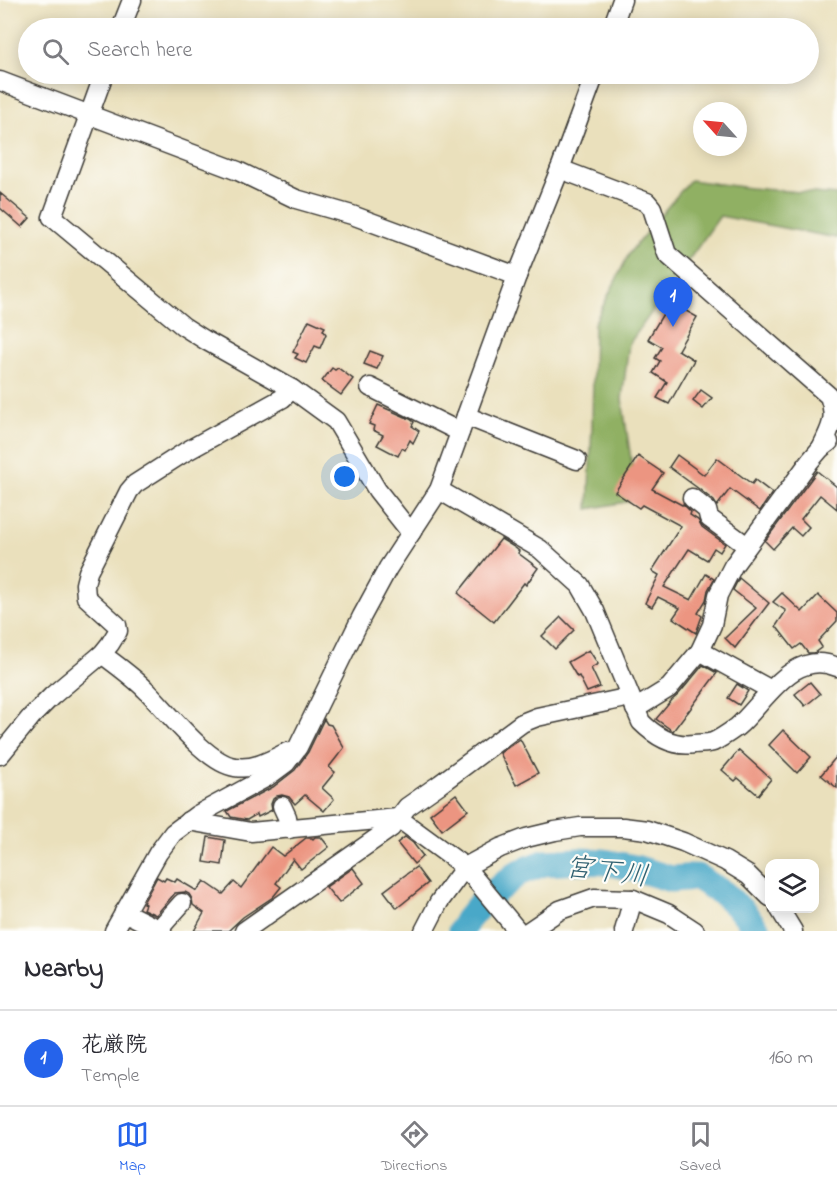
<!DOCTYPE html>
<html lang="en">
<head>
<meta charset="utf-8">
<style>
  body { margin:0; font-family:"Indie Flower","Klee One",sans-serif; background:#f2f2f3; color:#2b2b33 }
  .controls { position:absolute; right:18px; bottom:18px; display:grid; overflow:hidden; border-radius:12px; box-shadow:0 3px 15px #0003 }
  .controls button { width:54px; height:54px; display:grid; place-items:center; padding:0; border:0; border-bottom:2px solid #e1e1e2; background:#fff; color:#2b2b33; font:30px sans-serif }
  .compass { position:absolute; left:693px; top:102px; width:54px; height:54px; border-radius:50%; background:#fff; box-shadow:0 3px 15px #0003; rotate:297deg }
  .you { position:absolute; left:345px; top:477px; width:21px; height:21px; margin:-15px; border:4px solid #fff; border-radius:50%; background:#1a73e8; box-shadow:0 0 0 9px #1a73e833 }
  .badge { display:grid; place-items:center; width:39px; height:39px; border-radius:50%; background:#2563eb; color:#fff; font-size:20px; font-weight:700 }
  .pin { position:absolute; translate:-50% -50px; filter:drop-shadow(0 2px 3px #0008) }
  .pin::after { content:''; position:absolute; top:32px; width:21px; height:18px; background:inherit; clip-path:polygon(0 0,100% 0,50% 100%) }
  .list { margin:0; padding:0; list-style:none }
  h2 { display:flex; justify-content:space-between; align-items:center; height:78px; margin:0; padding:0 24px; font-size:26px }
  h2 small { font-size:20px; font-weight:400; color:#7c7c81 }
  .list li { display:grid; grid-template-columns:39px 1fr auto; gap:18px; align-items:center; box-sizing:border-box; height:96px; padding:0 24px; border-top:2px solid #e1e1e2 }
  .list b { display:block; font-size:22px; white-space:nowrap }
  .list p { margin:0; font-size:20px; white-space:nowrap; color:#7c7c81 }
  .list em { font-size:20px; font-style:normal; color:#7c7c81 }
  .icon { flex:none; width:33px; height:33px; fill:none; stroke:currentColor; stroke-width:2; stroke-linecap:round; stroke-linejoin:round }
  .map { position:relative; flex:none; width:837px; height:931px; overflow:hidden }
  .search { position:absolute; background:#fff; box-shadow:0 3px 15px #0003; left:18px; right:18px; top:18px; height:66px; display:flex; align-items:center; gap:15px; box-sizing:border-box; padding:0 21px; border-radius:33px; color:#7c7c81; font-size:22px }
  .sheet { height:174px; background:#fff }
  nav { display:flex; justify-content:space-around; align-items:center; box-sizing:border-box; height:84px; border-top:2px solid #e1e1e2; background:#fff; font-size:16px; color:#7c7c81 }
  nav a { display:grid; justify-items:center; gap:3px }
  nav .on { color:#2563eb }
  .map>svg:first-child { display:block }
  .forest { fill:#90b064; stroke:#566640; stroke-width:1.5 }
  .lines { fill:none; stroke-linecap:round; stroke-linejoin:round }
  .river { stroke:#49a8c8; stroke-width:27 }
  .building { fill:#ec9581 }
  .minor-casing { stroke:#3b3934; stroke-width:21 }
  .minor { stroke:#fff; stroke-width:18 }
  .labels { text-anchor:middle; stroke-width:4.5; stroke-linejoin:round; paint-order:stroke }
  .water-label { font-size:28px; font-style:italic; fill:#326272; stroke:#fdfcf7 }
</style>
</head>
<body>
<div class="map">
<svg width="837" height="931" viewBox="0 0 837 931">
  <rect width="100%" height="100%" fill="#fdfcf7"/>
  <filter id="ink" filterUnits="userSpaceOnUse"><feTurbulence type="fractalNoise" baseFrequency=".0167" numOctaves="2"/><feDisplacementMap in="SourceGraphic" scale="12" xChannelSelector="R" yChannelSelector="G"/><feConvolveMatrix kernelMatrix="1 2 1 2 8 2 1 2 1" color-interpolation-filters="sRGB"/></filter>
  <filter id="wash" filterUnits="userSpaceOnUse"><feTurbulence type="fractalNoise" baseFrequency=".008" numOctaves="4" result="noise"/><feDisplacementMap in="SourceGraphic" scale="24" xChannelSelector="R" yChannelSelector="G"/><feGaussianBlur stdDeviation="1.35" result="paint"/><feColorMatrix in="noise" values="0 0 0 0 0 0 0 0 0 0 0 0 0 0 0 0 0 1.4 0 .05"/><feComposite in="paint" operator="in"/></filter>
  <g filter="url(#wash)">
    <rect width="100%" height="100%" fill="#eae0bc"/>
    <polygon class="forest" points="690,180 750,188 837,195 837,238 720,216 629,344 622,399 637,500 588,509 592,426 594,324 630,252"/>
    <g class="lines">
      <polyline class="river" points="461,931 467,920 483,901 518,873 544,863 579,861 604,862 635,868 671,879 697,877 724,894 744,913 758,931"/>
    </g>
    <g id="blocks">
      <g class="building">
        <polygon points="0,193 30,218 22,227 0,208"/>
        <polygon points="670,302 697,317 678,350 694,360 669,404 657,398 667,382 653,373 660,361 655,358 662,347 648,339"/>
        <polygon points="309,320 325,327 323,330 326,334 320,348 315,346 306,363 295,358 298,354 293,352"/>
        <polygon points="370,351 383,356 377,369 364,364"/>
        <polygon points="332,368 335,370 338,368 353,379 341,395 322,381"/>
        <polygon points="701,390 712,398 703,409 693,401"/>
        <polygon points="378,405 410,419 414,422 412,426 419,431 413,443 410,440 405,450 402,448 398,456 377,445 383,435 373,430 374,426 369,424"/>
        <polygon points="677,455 704,475 717,458 752,484 755,480 772,493 760,511 730,489 717,506 714,501 699,489 669,467"/>
        <polygon points="638,456 663,473 652,489 682,505 683,504 691,512 690,515 698,520 702,527 725,544 720,552 714,548 707,560 689,549 664,587 691,600 706,574 714,579 708,590 706,600 698,613 702,616 696,633 673,618 680,608 658,597 652,607 645,603 659,575 652,571 681,526 642,505 639,508 615,492"/>
        <polygon points="817,471 837,487 837,509 820,495 801,519 809,527 801,536 792,528 773,549 765,541"/>
        <polygon points="501,539 514,547 519,551 518,553 538,568 526,585 524,583 494,622 458,593"/>
        <polygon points="739,578 769,603 735,648 725,638 756,608 733,590"/>
        <polygon points="782,593 802,612 818,595 837,613 837,621 818,641 822,647 814,653 808,653 801,644 794,649 776,626 786,611 773,602"/>
        <polygon points="561,617 574,630 555,649 542,636"/>
        <polygon points="589,650 598,664 591,668 600,687 587,692 579,676 577,677 568,662"/>
        <polygon points="703,665 717,673 688,712 688,711 673,731 670,729 656,719 672,700 678,695"/>
        <polygon points="810,682 820,694 805,706 795,694"/>
        <polygon points="737,684 748,691 739,705 728,698"/>
        <polygon points="324,719 327,724 331,725 344,748 329,767 335,772 322,788 334,799 324,811 305,795 295,804 289,797 282,795 277,796 273,799 271,804 272,810 258,817 257,814 247,820 231,817 227,811 273,787 295,770 308,752"/>
        <polygon points="783,730 811,757 797,773 769,745"/>
        <polygon points="520,739 538,773 516,785 500,753"/>
        <polygon points="739,750 771,779 758,795 738,778 735,781 722,770"/>
        <polygon points="837,756 837,788 821,775"/>
        <polygon points="456,794 468,810 442,830 430,814"/>
        <polygon points="208,837 225,840 222,865 204,862"/>
        <polygon points="315,837 321,837 329,847 301,869 293,859 276,883 281,887 273,897 243,917 228,931 194,931 204,913 193,905 192,899 189,894 185,892 175,893 156,915 143,909 145,904 143,903 157,877 164,881 166,878 175,882 177,879 197,891 204,881 223,894 234,882 241,888 271,847 283,856 306,838 312,838 313,839"/>
        <polygon points="405,837 413,843 423,856 414,864 397,843"/>
        <polygon points="416,867 428,883 397,908 384,891"/>
        <polygon points="353,868 364,883 339,903 326,887"/>
      </g>
    </g>
  </g>
  <g filter="url(#ink)">
    <use href="#blocks" fill-opacity="0" stroke="#3b3934" stroke-width="1.5"/>
    <g class="lines">
      <defs>
        <g id="minor">
          <polyline points="121,28 132,0"/>
          <polyline points="612,28 622,0"/>
          <polyline points="104,74 52,217 183,326 205,340 292,389 336,421 377,490 411,533"/>
          <polyline points="0,81 238,171 296,199 352,215 517,276"/>
          <path d="M 560,169 L 647,202 L 652,208 L 667,254 L 829,396 C 837,417 831,428 821,448"/>
          <polyline points="370,387 460,432"/>
          <polyline points="466,416 577,460"/>
          <path d="M 439,490 L 540,549 L 580,585 L 595,611 L 641,722 C 656,737 673,747 694,744 C 700,743 707,744 713,742 C 720,739 730,732 737,727 C 765,703 792,648 837,667"/>
          <polyline points="692,498 707,510 709,518 747,546"/>
          <polyline points="700,651 771,690"/>
          <path d="M 102,654 C 116,665 132,676 145,689 C 166,709 206,763 235,767 C 254,770 271,760 287,752"/>
          <polyline points="635,709 669,688 700,651 712,625 718,595 733,566 810,461 821,448 829,442"/>
          <polyline points="0,755 31,717 52,696 102,654 110,644 118,631 117,625 86,597 85,584 88,572 129,491 135,484 185,452 283,398 292,389"/>
          <polyline points="282,806 287,817 289,829"/>
          <polyline points="188,821 251,832 398,818 465,867 518,931"/>
          <polyline points="779,908 793,931"/>
          <polyline points="124,912 162,931"/>
          <polyline points="159,929 182,903"/>
          <polyline points="114,931 158,853 173,833 197,815 267,777 286,763 298,747 362,616 388,568 439,490 517,276 560,169 595,74"/>
          <polyline points="244,931 391,828 407,807 440,784 522,723 537,717 630,697"/>
          <polyline points="424,931 439,902 465,867 500,848 526,838 555,831 580,827 623,827 647,830 683,842 725,861 748,875 770,897"/>
          <polyline points="529,931 560,910 594,898 633,899 669,914 695,931"/>
          <polyline points="624,931 633,899"/>
        </g>
      </defs>
      <use href="#minor" class="minor-casing"/>
      <use href="#minor" class="minor"/>
    </g>
  </g>
  <g class="labels">
    <g class="water-label">
      <text transform="translate(607 870) rotate(7)" y="10">宮下川</text>
    </g>
  </g>
</svg>
<div class="controls">
<button><svg class="icon" aria-label="layers" viewBox="0 0 24 24"><path d="M12 4l9 5-9 5-9-5zM3 14l9 5 9-5"/></svg></button>
</div>
<svg class="compass" viewBox="-18 -18 36 36"><path d="M0-13l5 13h-10z" fill="#e53935"/><path d="M0 13l5-13h-10z" fill="#7c7c81"/></svg>
<div class="you"></div>
<div class="pin badge" style="left:673px;top:327px">1</div>
<div class="search"><svg class="icon" aria-label="search" viewBox="0 0 24 24"><circle cx="10" cy="10" r="6"/><path d="M15 15l6 6"/></svg>Search here</div>
</div>
<section class="sheet">
<h2>Nearby<small></small></h2>
<ul class="list">
<li><span class="badge">1</span><div><b>花厳院</b><p>Temple</p></div><em>160 m</em></li>
</ul>
</section>
<nav>
<a class="on"><svg class="icon" aria-label="map" viewBox="0 0 24 24"><path d="M3 6l6-2 6 2 6-2v14l-6 2-6-2-6 2zM9 4v14M15 6v14"/></svg>Map</a>
<a><svg class="icon" aria-label="directions" viewBox="0 0 24 24"><path d="M12 3l9 9-9 9-9-9zM9 14v-3h6M13 9l2 2-2 2"/></svg>Directions</a>
<a><svg class="icon" aria-label="saved" viewBox="0 0 24 24"><path d="M7 4h10v16l-5-4-5 4z"/></svg>Saved</a>
</nav>
</body>
</html>
